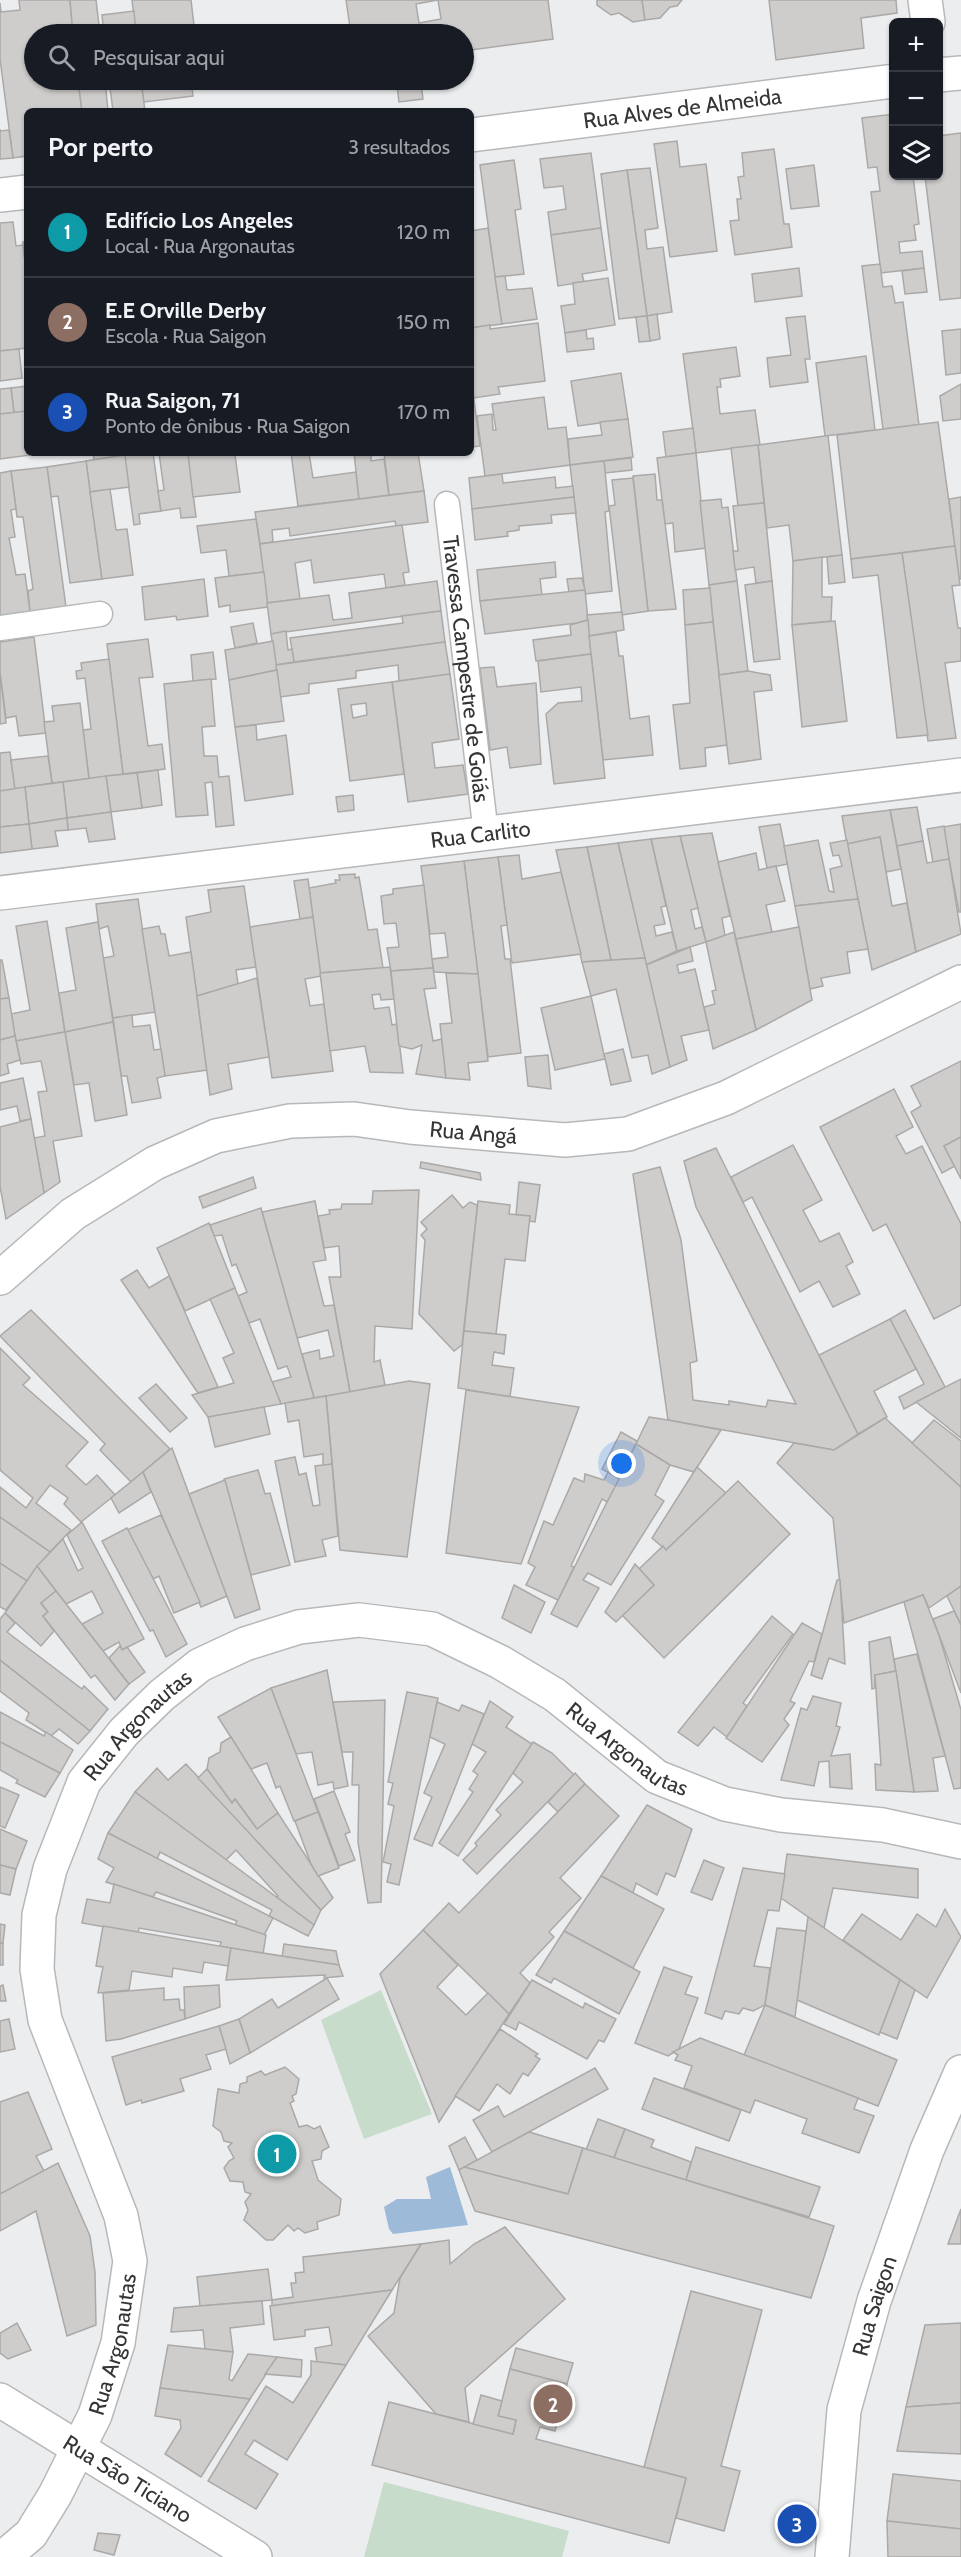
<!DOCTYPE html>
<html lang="pt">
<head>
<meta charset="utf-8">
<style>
  body { margin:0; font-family:Cabin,sans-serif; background:#242831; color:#f1f3f6 }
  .controls { position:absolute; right:18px; top:18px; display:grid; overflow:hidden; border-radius:9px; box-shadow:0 2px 4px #0004 }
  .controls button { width:54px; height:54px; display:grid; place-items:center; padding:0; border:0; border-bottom:2px solid #363941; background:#171b24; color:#f1f3f6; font:30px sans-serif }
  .you { position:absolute; left:622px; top:1464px; width:21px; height:21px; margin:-15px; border:4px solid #fff; border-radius:50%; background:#1a73e8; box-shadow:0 0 0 9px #1a73e833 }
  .badge { display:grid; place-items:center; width:39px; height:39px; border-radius:50%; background:#db2777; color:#fff; font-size:20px; font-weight:700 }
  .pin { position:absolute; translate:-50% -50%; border:3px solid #fff; box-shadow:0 2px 6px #0006 }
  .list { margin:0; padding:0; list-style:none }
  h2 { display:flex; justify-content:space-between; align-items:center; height:78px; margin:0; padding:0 24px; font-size:26px }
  h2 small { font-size:20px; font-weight:400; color:#9ea1a6 }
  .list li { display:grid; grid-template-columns:39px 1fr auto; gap:18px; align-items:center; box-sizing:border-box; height:90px; padding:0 24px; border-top:2px solid #363941 }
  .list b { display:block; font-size:22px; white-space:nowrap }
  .list p { margin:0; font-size:20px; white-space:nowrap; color:#9ea1a6 }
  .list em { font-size:20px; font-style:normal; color:#9ea1a6 }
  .icon { flex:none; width:33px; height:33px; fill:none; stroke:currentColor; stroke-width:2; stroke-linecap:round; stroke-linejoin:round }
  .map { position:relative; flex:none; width:961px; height:2557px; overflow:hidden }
  .search { position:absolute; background:#171b24; box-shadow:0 2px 4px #0004; left:24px; top:24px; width:450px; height:66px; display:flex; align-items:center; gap:15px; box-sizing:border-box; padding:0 21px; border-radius:33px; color:#9ea1a6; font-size:22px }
  .panel { position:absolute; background:#171b24; box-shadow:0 2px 4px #0004; left:24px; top:108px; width:450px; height:348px; border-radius:9px }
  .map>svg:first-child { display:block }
  .green { fill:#c7dcca }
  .water { fill:#9dbbd8 }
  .building { fill:#cfcdcc; stroke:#aba9a8; stroke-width:1.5; fill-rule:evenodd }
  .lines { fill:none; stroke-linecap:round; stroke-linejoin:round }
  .service-casing { stroke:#b7b8b9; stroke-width:27 }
  .minor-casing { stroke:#b7b8b9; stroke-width:36 }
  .tertiary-casing { stroke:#b7b8b9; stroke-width:36 }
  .service { stroke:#fff; stroke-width:24 }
  .minor { stroke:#fff; stroke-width:33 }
  .tertiary { stroke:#fff; stroke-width:33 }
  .labels { text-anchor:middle; stroke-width:4.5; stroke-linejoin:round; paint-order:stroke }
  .street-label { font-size:22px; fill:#353536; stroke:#fafafc }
</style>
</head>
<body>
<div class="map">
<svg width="961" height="2557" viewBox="0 0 961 2557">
  <rect width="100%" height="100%" fill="#ecedef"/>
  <g class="green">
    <polygon points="381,1990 432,2114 364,2139 321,2020"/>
    <polygon points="384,2482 569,2531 562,2557 364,2557"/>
  </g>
  <polygon class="water" points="450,2167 468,2225 393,2234 389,2229 384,2207 397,2199 431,2199 426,2177"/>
  <g class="building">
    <polygon points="19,0 70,0 73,34 34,34 34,80 78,80 82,111 27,111 27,156 13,158 0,59 0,3 1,12 20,10"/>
    <polygon points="70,0 96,0 100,34 73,34"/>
    <polygon points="132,0 191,0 195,34 136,34"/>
    <path d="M 346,0 L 548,0 L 553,39 L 464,51 L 464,34 L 351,34 ZM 438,0 L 441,19 L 419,23 L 416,4 Z"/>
    <polygon points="597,0 642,0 645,20 633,22 619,13 611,15 597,5"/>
    <polygon points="642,0 682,0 677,6 670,7 660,18 645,20"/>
    <polygon points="769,0 896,0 897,13 861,18 864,48 776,60"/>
    <polygon points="134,11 136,34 104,34 102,15"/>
    <polygon points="78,80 105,80 108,111 82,111"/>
    <polygon points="109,80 141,80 145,111 113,111"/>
    <polygon points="141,80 191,80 193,96 144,102"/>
    <polygon points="421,83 423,99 399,102 397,86"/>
    <polygon points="894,114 894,176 913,176 919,224 914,225 916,240 899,242 900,253 922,251 924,268 881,273 871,192 880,191 877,167 868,168 862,118"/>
    <polygon points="0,129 0,131 9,130 13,158 0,159"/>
    <polygon points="961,133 961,298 940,300 925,176 938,176 938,136"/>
    <polygon points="677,141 680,167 706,164 717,251 670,257 654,144"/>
    <polygon points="774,149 784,224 789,224 792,247 735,255 730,221 739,220 737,199 741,199 738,177 744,176 742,153"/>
    <polygon points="591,153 601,228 551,235 548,212 566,209 563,186 544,188 540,159"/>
    <polygon points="514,160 521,209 515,210 524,274 495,277 480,165"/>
    <polygon points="814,165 819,206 791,209 786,169"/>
    <polygon points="650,168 658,228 645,230 647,249 663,247 672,312 647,316 627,170"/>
    <polygon points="627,170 647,316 619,319 601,174"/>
    <polygon points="13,222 16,246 23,245 27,276 27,348 0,351 0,223"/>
    <polygon points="488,228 502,324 471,328 471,231"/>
    <polygon points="601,228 607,270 582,274 584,282 558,286 551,235"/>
    <polygon points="23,242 27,242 27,276 23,245"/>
    <polygon points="880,264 883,287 892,286 895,303 903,302 919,425 883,429 862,266"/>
    <polygon points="799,268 802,296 755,302 752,274"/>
    <polygon points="924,268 927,292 905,294 902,271"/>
    <polygon points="505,276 507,290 532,288 537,319 502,324 495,277"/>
    <polygon points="608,278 615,325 565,333 561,306 575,304 573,283"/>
    <polygon points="657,314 660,339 650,341 647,316"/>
    <polygon points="647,316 650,341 639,342 636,317"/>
    <polygon points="805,316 810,359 805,359 808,382 770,387 767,358 791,355 786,318"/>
    <polygon points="538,323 545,381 498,387 500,394 474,398 471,378 471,328 490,325 490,329"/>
    <polygon points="961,329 961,373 946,375 942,331"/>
    <polygon points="586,330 587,339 593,338 594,349 567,352 565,333"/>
    <polygon points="736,347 740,376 720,379 721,387 717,387 720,414 755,410 760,445 696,453 683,354"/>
    <polygon points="19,349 22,378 0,381 0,351"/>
    <polygon points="866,356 875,430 825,436 816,363"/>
    <polygon points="621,373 628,419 578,426 571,381"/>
    <polygon points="471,378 480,446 471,447"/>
    <polygon points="961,384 961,419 943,421 940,396"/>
    <polygon points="27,386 27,411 14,413 11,388"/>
    <polygon points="11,388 14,413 0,414 0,389"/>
    <polygon points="544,397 548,429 566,427 570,465 485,476 477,416 492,414 493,430 496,430 492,404"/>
    <polygon points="27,411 27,453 45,453 0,459 0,414"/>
    <polygon points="628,419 633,457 570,465 568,439 602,435 600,422"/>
    <polygon points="938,422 955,546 851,559 837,435"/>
    <polygon points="693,428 696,453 666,457 663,432"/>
    <polygon points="825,436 828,436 842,555 793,561 789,525 767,528 758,445"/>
    <polygon points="758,445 764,503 738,506 731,448"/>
    <polygon points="93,453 124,453 125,455 94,460"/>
    <polygon points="124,453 153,453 161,511 139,514 140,524 134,525"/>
    <polygon points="159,453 188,453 196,517 181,518 180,508 161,511 158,491 164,490"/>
    <polygon points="188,453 240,453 235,455 240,492 193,497"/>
    <polygon points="291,453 309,453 313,478 356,472 359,499 298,506"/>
    <polygon points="354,453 371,453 371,461 384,459 389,495 359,499"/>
    <polygon points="384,453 418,453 424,491 389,495"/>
    <polygon points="696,453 706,548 675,552 673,523 665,524 657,458"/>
    <polygon points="125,455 129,487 90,492 86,461"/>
    <polygon points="631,458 632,470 605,473 604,461"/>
    <polygon points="86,461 102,579 70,583 58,496 51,497 47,467"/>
    <polygon points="604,461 609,511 605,512 612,591 585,594 570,465"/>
    <polygon points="47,467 66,607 30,612 28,591 33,589 23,517 17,517 11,471"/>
    <polygon points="11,471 16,509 11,510 15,537 9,538 16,575 25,574 30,612 0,616 0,473"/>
    <polygon points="502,474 503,483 555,477 556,488 573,486 574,497 472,509 469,478"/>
    <polygon points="655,474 657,500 662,500 676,609 648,611 633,476"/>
    <polygon points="633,478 648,611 622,615 609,506 615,505 612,480"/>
    <polygon points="110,489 116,530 127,529 133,575 102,579 90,492"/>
    <polygon points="424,491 428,522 396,526 395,521 290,536 289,528 272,530 273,542 260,544 255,512"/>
    <polygon points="574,497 576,513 551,515 552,523 519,526 519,530 507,532 508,536 475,540 472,509"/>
    <polygon points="961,497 961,579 959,579 949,499"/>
    <polygon points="721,499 722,508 728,507 737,581 709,585 700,501"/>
    <polygon points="764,503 772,581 756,583 754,567 735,570 733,551 738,551 733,506"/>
    <polygon points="256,519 264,572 229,576 226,550 201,553 197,526"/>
    <polygon points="402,525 409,572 403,573 405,585 386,588 384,574 314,583 311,560 295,563 300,599 267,603 260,544"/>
    <polygon points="955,546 960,585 952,586 958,628 961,628 961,661 945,663 956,738 928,741 902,553"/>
    <polygon points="902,553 928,735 897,738 878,575 853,578 851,559"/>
    <polygon points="842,555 845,582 829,584 827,557"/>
    <polygon points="822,557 822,597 832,597 831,621 792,625 793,561"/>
    <polygon points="555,562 556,577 540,579 542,595 480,601 477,570"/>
    <polygon points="264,572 268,607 230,612 230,605 219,607 215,578"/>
    <polygon points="582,578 585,590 569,592 567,579"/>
    <polygon points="204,579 208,616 177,620 176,616 145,620 142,587"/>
    <polygon points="437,581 441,611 271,634 267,603 329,595 333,620 352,618 349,593"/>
    <polygon points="737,581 748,671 719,675 709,585"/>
    <polygon points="772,581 780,659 754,662 745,585"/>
    <polygon points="710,588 713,622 685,625 683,590"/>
    <polygon points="585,590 588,620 577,623 485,634 480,601"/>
    <polygon points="441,611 445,642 294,662 290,638 403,623 402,616"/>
    <polygon points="622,612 624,630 589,636 587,615"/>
    <polygon points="588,620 591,654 536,661 533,640 571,635 570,625"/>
    <polygon points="835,621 847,721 802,727 792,625"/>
    <polygon points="713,622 727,745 705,748 706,766 680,769 673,705 690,703 685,625"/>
    <polygon points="253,623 257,643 235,648 231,627"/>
    <polygon points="286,631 288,650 292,649 294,662 276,665 271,634"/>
    <polygon points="616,632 619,656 623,656 630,719 649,716 653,755 603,760 589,636"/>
    <polygon points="34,637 46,733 19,736 16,716 6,718 0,673 0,642"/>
    <polygon points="148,639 153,677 139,678 148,746 162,744 165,769 123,774 107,644"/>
    <polygon points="273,641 277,670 229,680 225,650"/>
    <polygon points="445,642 450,674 399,681 398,665 356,671 356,678 309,684 309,693 280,697 276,665"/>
    <polygon points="213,652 216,679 193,681 191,655"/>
    <polygon points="591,654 605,778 554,784 546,714 558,703 582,701 581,687 541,692 538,661"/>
    <polygon points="109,659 123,774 89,779 83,730 91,729 85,678 77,679 76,671 82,670 81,663"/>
    <polygon points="494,667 497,687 536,683 541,764 510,768 507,747 490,750 480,668"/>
    <polygon points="277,670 284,721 235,727 229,680"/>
    <polygon points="748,671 770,675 772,690 754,692 761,759 729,764 719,675"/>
    <polygon points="0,673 6,723 0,724"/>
    <polygon points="450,674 459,739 432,743 435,768 463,765 468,794 408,802 392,682"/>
    <polygon points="211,679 215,726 202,727 204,756 217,756 219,777 229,776 234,825 216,827 212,782 205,783 208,815 176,817 164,684"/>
    <path d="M 392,682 L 404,774 L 350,781 L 338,689 ZM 366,703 L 367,715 L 353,718 L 351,705 Z"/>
    <polygon points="80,703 89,779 52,783 44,722 54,721 52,706"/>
    <polygon points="256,725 257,740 286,735 293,794 245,801 235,727"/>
    <polygon points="10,752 15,789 0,791 0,753"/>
    <polygon points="48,756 52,783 15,789 11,760"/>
    <polygon points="158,770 162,805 142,808 137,773"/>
    <polygon points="137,773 142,808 111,812 106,776"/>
    <polygon points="106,776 111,812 67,818 63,782"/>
    <polygon points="63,782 67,818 29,824 25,787"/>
    <polygon points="25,787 29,824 0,827 0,791"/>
    <polygon points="353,795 354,810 338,812 336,797"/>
    <polygon points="917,807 923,841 897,846 890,810"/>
    <polygon points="890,810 901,869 886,872 880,837 847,844 842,816"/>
    <polygon points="111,812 115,839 89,842 86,828 68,830 67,818"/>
    <polygon points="67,818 68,830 55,831 58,846 32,849 29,824"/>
    <polygon points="29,824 32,849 0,853 0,827"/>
    <polygon points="780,824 788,864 767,868 759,827"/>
    <polygon points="961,824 961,912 959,912 943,827"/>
    <polygon points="944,826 949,859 933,862 927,829"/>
    <polygon points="712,833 730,916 722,918 725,936 706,942 680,836"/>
    <polygon points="680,836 698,908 691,910 695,929 702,927 706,942 677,951 651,839"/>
    <polygon points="880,837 892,906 907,903 916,952 872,970 847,844"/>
    <polygon points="651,839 666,906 661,907 665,924 654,926 656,936 672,932 677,951 646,965 618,843"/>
    <polygon points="818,840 829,891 834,892 830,869 842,866 839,855 833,856 830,843 847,840 858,899 795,906 784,846"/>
    <polygon points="923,841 927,863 949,859 961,934 916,952 897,846"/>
    <polygon points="618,843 645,958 611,960 587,847"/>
    <polygon points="587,847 611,960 582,962 556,850"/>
    <polygon points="756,853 759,870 776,866 785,901 766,905 772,932 736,939 718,862"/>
    <polygon points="519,855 522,879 561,872 581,954 512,963 498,857"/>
    <polygon points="498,857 507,925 501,926 505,959 510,959 521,1053 488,1057 464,861"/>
    <polygon points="464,861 478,974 434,972 432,959 448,957 445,933 430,934 421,866"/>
    <polygon points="355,874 355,878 359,877 368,930 377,929 383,968 320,973 309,888 336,883 335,880 340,880 339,875"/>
    <polygon points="308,879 313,917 300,919 294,881"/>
    <polygon points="424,885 433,968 391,971 387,948 399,947 396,923 384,924 381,896 393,894 393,889"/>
    <polygon points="244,886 256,967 236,970 238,984 197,996 186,917 211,912 208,890"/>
    <polygon points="138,899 155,1012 113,1018 103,958 114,956 108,926 99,929 96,904"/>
    <polygon points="858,899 868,949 847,952 850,973 821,978 823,986 810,989 795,906"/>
    <polygon points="313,917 321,976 305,979 310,1006 324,1004 333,1071 272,1078 250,927"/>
    <polygon points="47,921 65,1032 16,1041 11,1014 30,1010 16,926"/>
    <polygon points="98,922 113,1022 65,1032 59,993 76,990 66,928"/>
    <polygon points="159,926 161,934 165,934 169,956 191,952 207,1070 165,1076 142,929"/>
    <polygon points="799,927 812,1000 756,1030 736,939"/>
    <polygon points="734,932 756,1030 713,1049 704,1007 715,1004 712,991 716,990 706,942"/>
    <polygon points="690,947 693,961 677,965 679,973 695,969 709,1030 681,1036 687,1060 670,1067 646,965"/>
    <polygon points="645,958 670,1067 652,1074 648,1055 632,1058 616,989 591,996 582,962"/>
    <polygon points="0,960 2,960 9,998 0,999"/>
    <polygon points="390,967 394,999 381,1000 380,994 372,995 374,1009 389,1007 392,1025 397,1024 403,1073 370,1072 365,1046 330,1051 320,973"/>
    <polygon points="433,968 436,988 424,989 433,1041 442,1039 446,1078 416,1074 422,1045 412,1049 399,1046 394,999 391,971"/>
    <polygon points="446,973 478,974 488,1061 468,1063 470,1080 446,1078 440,1024 452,1023"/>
    <polygon points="257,978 269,1057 228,1064 232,1089 210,1095 197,996"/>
    <polygon points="591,996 605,1059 555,1070 541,1008"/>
    <polygon points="9,998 15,1036 0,1040 0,999"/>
    <polygon points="132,1015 133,1027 150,1025 154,1050 161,1049 165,1076 157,1078 161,1098 132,1103 127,1076 121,1076 113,1018"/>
    <polygon points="113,1022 127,1115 95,1121 89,1083 74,1085 65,1032"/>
    <polygon points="65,1032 82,1136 53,1141 60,1182 44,1193 34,1138 45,1136 38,1092 47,1091 41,1061 21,1064 16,1041"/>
    <polygon points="15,1036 20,1060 7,1064 9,1073 0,1076 0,1040"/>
    <polygon points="623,1049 631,1081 611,1085 604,1054"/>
    <polygon points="548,1055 551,1089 528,1086 525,1057"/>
    <polygon points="961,1061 961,1137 944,1146 955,1166 942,1173 911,1112 921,1106 911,1086"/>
    <polygon points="23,1078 31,1119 20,1121 17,1106 0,1110 0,1083"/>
    <polygon points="894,1089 913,1127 896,1136 906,1154 922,1146 961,1224 961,1305 934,1319 886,1224 873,1231 820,1127"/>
    <polygon points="31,1119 44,1193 6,1219 0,1186 0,1127"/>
    <polygon points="961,1137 961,1179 944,1146"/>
    <polygon points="793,1145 822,1200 803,1210 820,1242 839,1233 853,1262 846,1266 860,1294 833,1307 819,1281 800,1292 752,1197 743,1202 731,1177"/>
    <polygon points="716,1148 858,1434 834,1450 668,1420 633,1174 660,1167 681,1240 697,1361 690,1363 693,1400 729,1405 729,1401 766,1407 768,1400 796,1404 696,1207 684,1161"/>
    <polygon points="421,1162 480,1173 481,1180 420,1168"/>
    <polygon points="253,1177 256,1188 203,1208 199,1197"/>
    <polygon points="519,1182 540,1185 535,1222 529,1221 530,1216 516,1215"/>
    <polygon points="419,1190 412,1329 375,1326 374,1362 380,1360 385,1385 350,1392 329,1277 341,1277 339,1246 324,1248 318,1216 330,1214 329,1210 341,1209 342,1204 372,1204 373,1191"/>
    <polygon points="452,1195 463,1208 470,1202 477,1205 477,1210 462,1345 454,1351 419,1314 425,1240 421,1235 427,1229 421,1222"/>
    <polygon points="315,1201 326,1260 313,1262 324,1306 334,1305 350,1392 314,1398 302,1354 319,1350 320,1359 334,1356 328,1330 297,1338 262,1212"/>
    <polygon points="478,1201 510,1205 509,1214 530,1216 525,1261 505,1259 496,1334 464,1331"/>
    <polygon points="261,1208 262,1212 314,1398 281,1404 272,1382 291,1377 287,1366 278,1369 260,1319 249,1323 238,1296 247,1292 236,1264 232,1266 222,1235 214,1236 210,1225"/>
    <polygon points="209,1223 235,1288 185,1311 157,1248"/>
    <polygon points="137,1270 149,1288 169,1276 218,1387 198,1393 121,1280"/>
    <polygon points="235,1288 281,1404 208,1417 192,1395 234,1383 223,1358 234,1353 210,1299"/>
    <polygon points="31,1310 170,1449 131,1482 100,1450 105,1444 0,1336"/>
    <polygon points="905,1310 945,1387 904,1409 899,1397 924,1384 890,1319"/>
    <polygon points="890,1319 916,1369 874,1391 887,1417 858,1434 819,1355"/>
    <polygon points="464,1331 506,1335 504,1354 494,1352 492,1365 514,1368 510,1397 458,1388"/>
    <polygon points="0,1348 30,1378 23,1385 88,1442 66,1466 86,1485 97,1475 115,1495 81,1522 64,1504 68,1498 50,1485 36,1503 71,1530 50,1552 0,1517 0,1487 26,1508 33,1498 0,1470"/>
    <polygon points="961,1379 961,1438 916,1402"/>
    <polygon points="409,1381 430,1384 407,1557 340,1550 326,1396"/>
    <polygon points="156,1384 187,1418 170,1432 139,1398"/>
    <polygon points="466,1390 579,1407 521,1564 446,1553"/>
    <polygon points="326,1396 332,1464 323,1466 323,1454 304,1457 299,1420 288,1422 285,1403"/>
    <polygon points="264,1407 270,1434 215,1447 208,1417"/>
    <polygon points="649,1417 668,1420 721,1430 694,1472 670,1465 636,1444"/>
    <polygon points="885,1418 961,1487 961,1586 929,1608 923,1595 844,1623 833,1518 777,1463 794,1443 834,1450"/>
    <polygon points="934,1420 961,1441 961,1487 912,1443"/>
    <polygon points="621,1432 637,1441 619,1479 602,1469"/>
    <polygon points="636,1444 670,1465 655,1495 664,1501 611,1585 588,1573 583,1580 599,1588 577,1627 551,1614"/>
    <polygon points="172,1448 227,1596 201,1607 143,1472"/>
    <polygon points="295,1457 299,1475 306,1473 313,1506 320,1505 315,1466 332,1464 338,1536 322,1540 326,1556 295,1562 275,1461"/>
    <polygon points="697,1467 726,1493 666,1550 652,1538"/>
    <polygon points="258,1470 265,1494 270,1493 290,1565 251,1575 224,1479"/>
    <polygon points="143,1472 151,1492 119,1513 111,1498"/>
    <polygon points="608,1472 619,1479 607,1502 602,1499 571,1566 574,1567 558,1600 526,1585 535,1567 528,1563 544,1521 553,1525 574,1478 584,1482 585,1474 604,1480"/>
    <polygon points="225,1480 260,1609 235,1618 189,1494"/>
    <polygon points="738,1481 790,1534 664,1658 622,1615 654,1585 639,1569 663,1546 666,1550"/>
    <polygon points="161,1515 200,1602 174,1613 159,1576 153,1579 127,1530"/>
    <polygon points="0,1517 50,1552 27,1581 0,1563"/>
    <polygon points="82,1522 144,1639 122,1650 119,1642 103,1651 82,1624 103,1613 92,1591 66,1604 37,1566 63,1539 78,1571 83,1568 67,1535"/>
    <polygon points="127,1528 187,1644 166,1657 153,1630 150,1631 102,1541"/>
    <polygon points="0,1563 27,1581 6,1610 0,1607"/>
    <polygon points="635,1564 654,1585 616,1622 605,1612"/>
    <polygon points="37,1566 56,1591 41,1603 48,1612 43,1616 54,1631 41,1646 5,1613"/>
    <polygon points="837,1580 840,1580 845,1664 829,1658 822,1679 811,1675"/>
    <polygon points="514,1585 545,1602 531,1633 502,1618"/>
    <polygon points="961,1586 961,1625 947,1596"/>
    <polygon points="56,1591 129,1684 115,1700 95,1675 91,1678 43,1616 48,1612 41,1603"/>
    <polygon points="923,1595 939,1635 961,1710 961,1788 954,1789 904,1602"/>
    <polygon points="954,1611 961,1625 961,1693 933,1619"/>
    <polygon points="5,1613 15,1623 7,1632 82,1689 84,1686 108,1709 90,1731 0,1660 0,1619"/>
    <polygon points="772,1616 793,1634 743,1703 747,1706 727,1737 714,1727 698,1746 678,1732"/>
    <polygon points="802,1623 822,1634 814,1662 809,1661 790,1701 795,1703 784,1719 789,1725 762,1762 726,1738"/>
    <polygon points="890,1637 896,1671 875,1675 875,1688 872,1689 869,1642"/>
    <polygon points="120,1646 122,1650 127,1647 145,1672 129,1684 109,1658"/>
    <polygon points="917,1654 945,1756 933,1758 938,1791 914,1792 894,1659"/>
    <polygon points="0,1660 90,1731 78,1744 59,1729 51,1736 26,1720 29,1713 0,1691"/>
    <polygon points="327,1670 348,1786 334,1789 333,1782 318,1785 312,1752 296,1754 271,1688"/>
    <polygon points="896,1671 914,1792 876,1790 875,1764 881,1765 875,1675"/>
    <polygon points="271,1688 318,1812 294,1821 280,1786 276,1788 267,1763 251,1769 218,1717"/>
    <polygon points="407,1692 438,1698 399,1885 387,1882 391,1864 383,1862 394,1806 388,1804 393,1783 388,1782"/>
    <polygon points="813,1696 841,1703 836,1726 840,1727 831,1756 850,1754 852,1789 830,1787 829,1761 819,1762 814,1786 781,1780 801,1708 807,1710"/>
    <polygon points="385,1700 381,1902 368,1903 358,1842 359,1785 352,1785 353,1752 342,1752 333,1702"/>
    <polygon points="490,1701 513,1717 506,1727 532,1744 458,1856 439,1843 473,1792 469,1789 478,1775 473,1771 486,1752 472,1744"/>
    <polygon points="437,1702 459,1711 462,1705 484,1714 432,1846 414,1839 432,1797 424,1793 445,1744 430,1737"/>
    <polygon points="0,1712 44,1736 46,1732 73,1750 60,1773 0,1742"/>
    <polygon points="231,1737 278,1813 257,1829 235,1799 232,1803 207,1769 209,1758 220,1752 221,1743"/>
    <polygon points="0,1742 60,1773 45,1797 16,1783 18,1780 0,1770"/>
    <polygon points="533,1742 552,1753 574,1775 477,1874 463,1860 477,1846 475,1843 501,1815 496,1810 523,1782 513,1773"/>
    <polygon points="186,1764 321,1910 314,1925 276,1897 278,1896 236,1850 226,1860 135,1792 157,1768 168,1780"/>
    <polygon points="207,1769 232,1803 235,1799 257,1829 278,1813 333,1898 321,1910 198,1778"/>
    <polygon points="575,1773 585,1784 558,1812 548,1802"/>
    <polygon points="585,1784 619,1816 560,1878 581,1898 549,1932 554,1937 520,1973 530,1983 509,2014 423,1930 449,1903 459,1913"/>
    <polygon points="0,1787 19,1795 5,1828 0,1826"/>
    <polygon points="334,1791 350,1832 345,1834 355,1860 339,1866 314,1799"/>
    <polygon points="135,1792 314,1925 308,1936 269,1916 272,1910 160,1852 157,1859 108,1833"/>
    <polygon points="647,1805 692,1829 675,1877 666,1873 657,1895 636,1883 633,1893 601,1876"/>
    <polygon points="318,1812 339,1868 318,1876 311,1864 295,1821"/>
    <polygon points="0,1829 27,1841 16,1869 0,1865"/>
    <polygon points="108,1833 273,1918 264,1935 235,1925 237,1921 156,1892 153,1897 106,1882 114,1868 98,1859"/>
    <polygon points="787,1854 918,1869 918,1898 833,1888 824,1928 781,1898"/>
    <polygon points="704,1860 724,1868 712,1900 691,1892"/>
    <polygon points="0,1865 16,1869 10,1895 0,1893"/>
    <polygon points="743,1868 785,1874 779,1911 768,1910 754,1966 770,1968 765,2005 753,2011 743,2008 739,2014 725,2011 722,2019 705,2013"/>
    <polygon points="601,1876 664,1909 633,1968 564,1931"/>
    <polygon points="114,1884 266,1935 263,1954 220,1946 221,1942 139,1928 138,1933 82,1923 87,1899 110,1903"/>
    <polygon points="945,1909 961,1937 927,1998 843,1940 862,1914 901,1940 917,1914 936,1927"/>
    <polygon points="808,1917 900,1980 879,2035 797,2000"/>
    <polygon points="0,1924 5,1925 3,1943 0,1943"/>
    <polygon points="103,1926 231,1948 228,1966 204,1962 202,1973 173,1968 172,1977 132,1971 129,1990 98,1993 103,1967 96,1966"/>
    <polygon points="777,1928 806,1931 795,2017 765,2005"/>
    <polygon points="423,1930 458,1965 437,1987 466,2015 488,1993 509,2014 439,2122 380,1974"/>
    <polygon points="564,1931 640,1972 619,2014 554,1978 551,1983 536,1975"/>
    <rect x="0" y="1943" width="3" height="22"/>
    <polygon points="284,1944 336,1951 339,1965 282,1957"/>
    <polygon points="231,1948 339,1965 343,1976 324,1978 325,1975 226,1980"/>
    <polygon points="664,1967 692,1977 685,1994 698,1998 679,2049 668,2056 635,2043"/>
    <polygon points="327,1978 339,1999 250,2053 239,2019 272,1999 278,2008"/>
    <polygon points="532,1980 583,2008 585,2003 616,2019 604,2042 599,2040 587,2059 519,2022 516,2030 504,2024"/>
    <polygon points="900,1980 915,1990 897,2039 880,2032"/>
    <polygon points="3,1985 6,2001 0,2001 0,1986"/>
    <polygon points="219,1985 220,2007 185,2019 184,1987"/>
    <polygon points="164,1988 164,2000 179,1999 180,2010 184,2010 185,2019 121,2039 106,2041 103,1993"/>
    <polygon points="765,2005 897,2060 878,2106 744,2055"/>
    <polygon points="9,2019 15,2049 0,2052 0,2021"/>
    <polygon points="239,2019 250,2053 230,2064 219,2026"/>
    <polygon points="219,2026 226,2049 206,2055 211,2069 180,2079 184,2091 142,2103 141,2100 126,2105 112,2057"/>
    <polygon points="500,2029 538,2054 535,2056 540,2059 528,2076 523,2073 510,2094 497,2084 479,2111 455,2096"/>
    <polygon points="700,2038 858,2098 854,2109 874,2116 859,2153 802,2133 807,2119 755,2100 750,2113 684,2088 692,2066 675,2060 678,2055 673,2052"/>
    <polygon points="285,2067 299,2079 296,2094 292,2096 294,2101 290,2103 299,2127 307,2125 314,2129 320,2126 329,2147 322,2151 321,2159 312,2161 318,2180 341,2199 339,2215 317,2222 318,2229 305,2233 298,2228 294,2231 288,2225 273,2240 266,2240 244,2220 248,2210 245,2202 251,2194 245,2192 243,2182 230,2181 224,2168 229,2161 234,2158 228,2147 232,2143 224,2141 221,2132 213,2126 218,2089 239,2093 240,2084 247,2082 247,2077 261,2071 265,2075"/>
    <polygon points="595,2068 608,2089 492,2152 473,2120 498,2106 504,2117"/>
    <polygon points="654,2078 741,2110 729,2141 642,2109"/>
    <polygon points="28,2092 52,2149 36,2156 44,2171 0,2194 0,2102"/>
    <polygon points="598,2119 625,2129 614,2158 586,2150"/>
    <polygon points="625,2129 654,2140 651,2147 691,2162 686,2180 614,2158"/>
    <polygon points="529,2132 583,2148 568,2194 464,2167"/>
    <polygon points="465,2137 477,2160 459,2170 449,2146"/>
    <polygon points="696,2147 820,2187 809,2217 686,2180"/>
    <polygon points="583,2148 834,2226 811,2298 475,2211 459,2170 464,2167 568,2194"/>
    <polygon points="58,2163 90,2236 95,2272 96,2325 67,2336 36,2211 0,2231 0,2194"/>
    <polygon points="961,2209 961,2244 948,2244"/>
    <polygon points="505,2227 565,2299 465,2388 469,2422 436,2414 368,2336 394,2313 400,2278 421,2244 449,2240 450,2264 474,2244"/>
    <polygon points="421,2244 392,2290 272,2306 272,2300 293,2297 291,2283 296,2283 295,2273 304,2272 303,2257"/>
    <polygon points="268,2269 272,2300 200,2306 197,2277"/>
    <polygon points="392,2290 346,2365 317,2362 315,2348 332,2345 329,2327 305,2330 305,2336 274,2340 270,2306"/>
    <polygon points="691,2291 762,2310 721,2466 740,2471 724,2531 676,2518 686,2478 644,2467"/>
    <polygon points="262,2301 264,2324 230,2328 233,2352 205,2349 203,2330 171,2332 174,2308"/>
    <polygon points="17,2323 31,2350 8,2359 0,2353 0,2333"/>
    <polygon points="961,2323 961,2403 906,2407 925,2325"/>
    <polygon points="168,2345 233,2352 229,2379 232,2381 248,2354 277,2357 250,2399 160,2388"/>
    <polygon points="516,2348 573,2363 567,2384 510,2369"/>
    <polygon points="277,2357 302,2360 301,2377 265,2374"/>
    <polygon points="311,2361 346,2365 287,2460 254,2440 245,2454 278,2474 256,2509 208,2481 266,2386 293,2403 311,2375"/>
    <polygon points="510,2369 567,2384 555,2431 540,2427 536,2439 686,2478 669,2543 372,2465 389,2402 513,2434 516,2420 498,2416"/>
    <polygon points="160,2388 250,2399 201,2477 165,2454 181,2428 180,2420 155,2416"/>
    <polygon points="481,2395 502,2401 498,2416 516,2420 513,2434 473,2424"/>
    <polygon points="961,2403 961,2454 897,2451 906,2407"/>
    <polygon points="893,2474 961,2481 961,2529 887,2521"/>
    <polygon points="887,2521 961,2529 961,2557 888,2557"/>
    <polygon points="98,2533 120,2535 114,2555 94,2550"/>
  </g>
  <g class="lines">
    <defs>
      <g id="service">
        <path id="s1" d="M 447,504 L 486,834"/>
        <polyline points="0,628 100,614"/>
      </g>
      <g id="minor">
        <polyline points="925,0 928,22"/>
        <polyline points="938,75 961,73"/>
        <path id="s2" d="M 471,135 L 894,81"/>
        <polyline points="0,195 27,192"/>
        <path id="s3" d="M 0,893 L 961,775"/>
        <path id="s4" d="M 0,1278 L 73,1214 L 155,1163 L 216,1136 L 290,1121 L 354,1119 L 410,1127 L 565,1140 L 628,1134 L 726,1098 L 961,982"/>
        <path id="s5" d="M 4,2557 L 31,2534 L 55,2495 L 95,2415 L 118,2343 L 130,2261 L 121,2216 L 45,2020 L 37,1969 L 39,1915 L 50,1869 L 84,1782 L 124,1732 L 162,1695 L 200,1665 L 245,1644 L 299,1627 L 359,1620 L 432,1629 L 500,1662 L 555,1695 L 657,1777 L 725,1804 L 781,1815 L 883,1825 L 961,1842"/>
      </g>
      <g id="tertiary">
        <path id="s6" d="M 0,2400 L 255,2557"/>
        <path id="s7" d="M 832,2557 L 844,2410 L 874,2301 L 927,2150 L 961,2072"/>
      </g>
    </defs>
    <use href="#service" class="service-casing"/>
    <use href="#minor" class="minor-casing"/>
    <use href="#tertiary" class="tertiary-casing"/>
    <use href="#service" class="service"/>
    <use href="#minor" class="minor"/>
    <use href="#tertiary" class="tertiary"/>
  </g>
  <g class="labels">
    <g class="street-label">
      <text dy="8" stroke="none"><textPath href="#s2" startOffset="213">Rua Alves de Almeida</textPath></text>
      <text dy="8" stroke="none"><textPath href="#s1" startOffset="166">Travessa Campestre de Goiás</textPath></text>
      <text dy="8" stroke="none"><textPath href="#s3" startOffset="484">Rua Carlito</textPath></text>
      <text dy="8" stroke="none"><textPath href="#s4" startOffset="520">Rua Angá</textPath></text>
      <text dy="8" stroke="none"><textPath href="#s5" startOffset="910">Rua Argonautas</textPath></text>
      <text dy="8" stroke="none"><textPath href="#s5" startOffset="1468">Rua Argonautas</textPath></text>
      <text dy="8" stroke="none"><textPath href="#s7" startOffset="256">Rua Saigon</textPath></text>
      <text dy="8" stroke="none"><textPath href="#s5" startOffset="244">Rua Argonautas</textPath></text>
      <text dy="8" stroke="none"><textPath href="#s6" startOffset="150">Rua São Ticiano</textPath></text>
    </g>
  </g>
</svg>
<div class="controls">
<button>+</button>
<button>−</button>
<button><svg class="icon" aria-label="layers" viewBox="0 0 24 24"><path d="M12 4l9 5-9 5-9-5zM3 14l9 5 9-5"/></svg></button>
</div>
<div class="you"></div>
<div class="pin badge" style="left:277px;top:2154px;background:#0f9aa8">1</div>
<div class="pin badge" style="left:553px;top:2404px;background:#8d6e63">2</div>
<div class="pin badge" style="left:797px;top:2524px;background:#1a4fb4">3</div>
<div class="search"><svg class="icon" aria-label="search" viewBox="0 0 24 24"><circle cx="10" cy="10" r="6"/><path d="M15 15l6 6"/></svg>Pesquisar aqui</div>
<section class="panel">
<h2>Por perto<small>3 resultados</small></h2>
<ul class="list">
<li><span class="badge" style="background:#0f9aa8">1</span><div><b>Edifício Los Angeles</b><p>Local · Rua Argonautas</p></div><em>120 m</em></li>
<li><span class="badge" style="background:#8d6e63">2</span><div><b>E.E Orville Derby</b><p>Escola · Rua Saigon</p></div><em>150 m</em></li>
<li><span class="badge" style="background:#1a4fb4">3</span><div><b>Rua Saigon, 71</b><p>Ponto de ônibus · Rua Saigon</p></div><em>170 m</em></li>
</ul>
</section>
</div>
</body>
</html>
